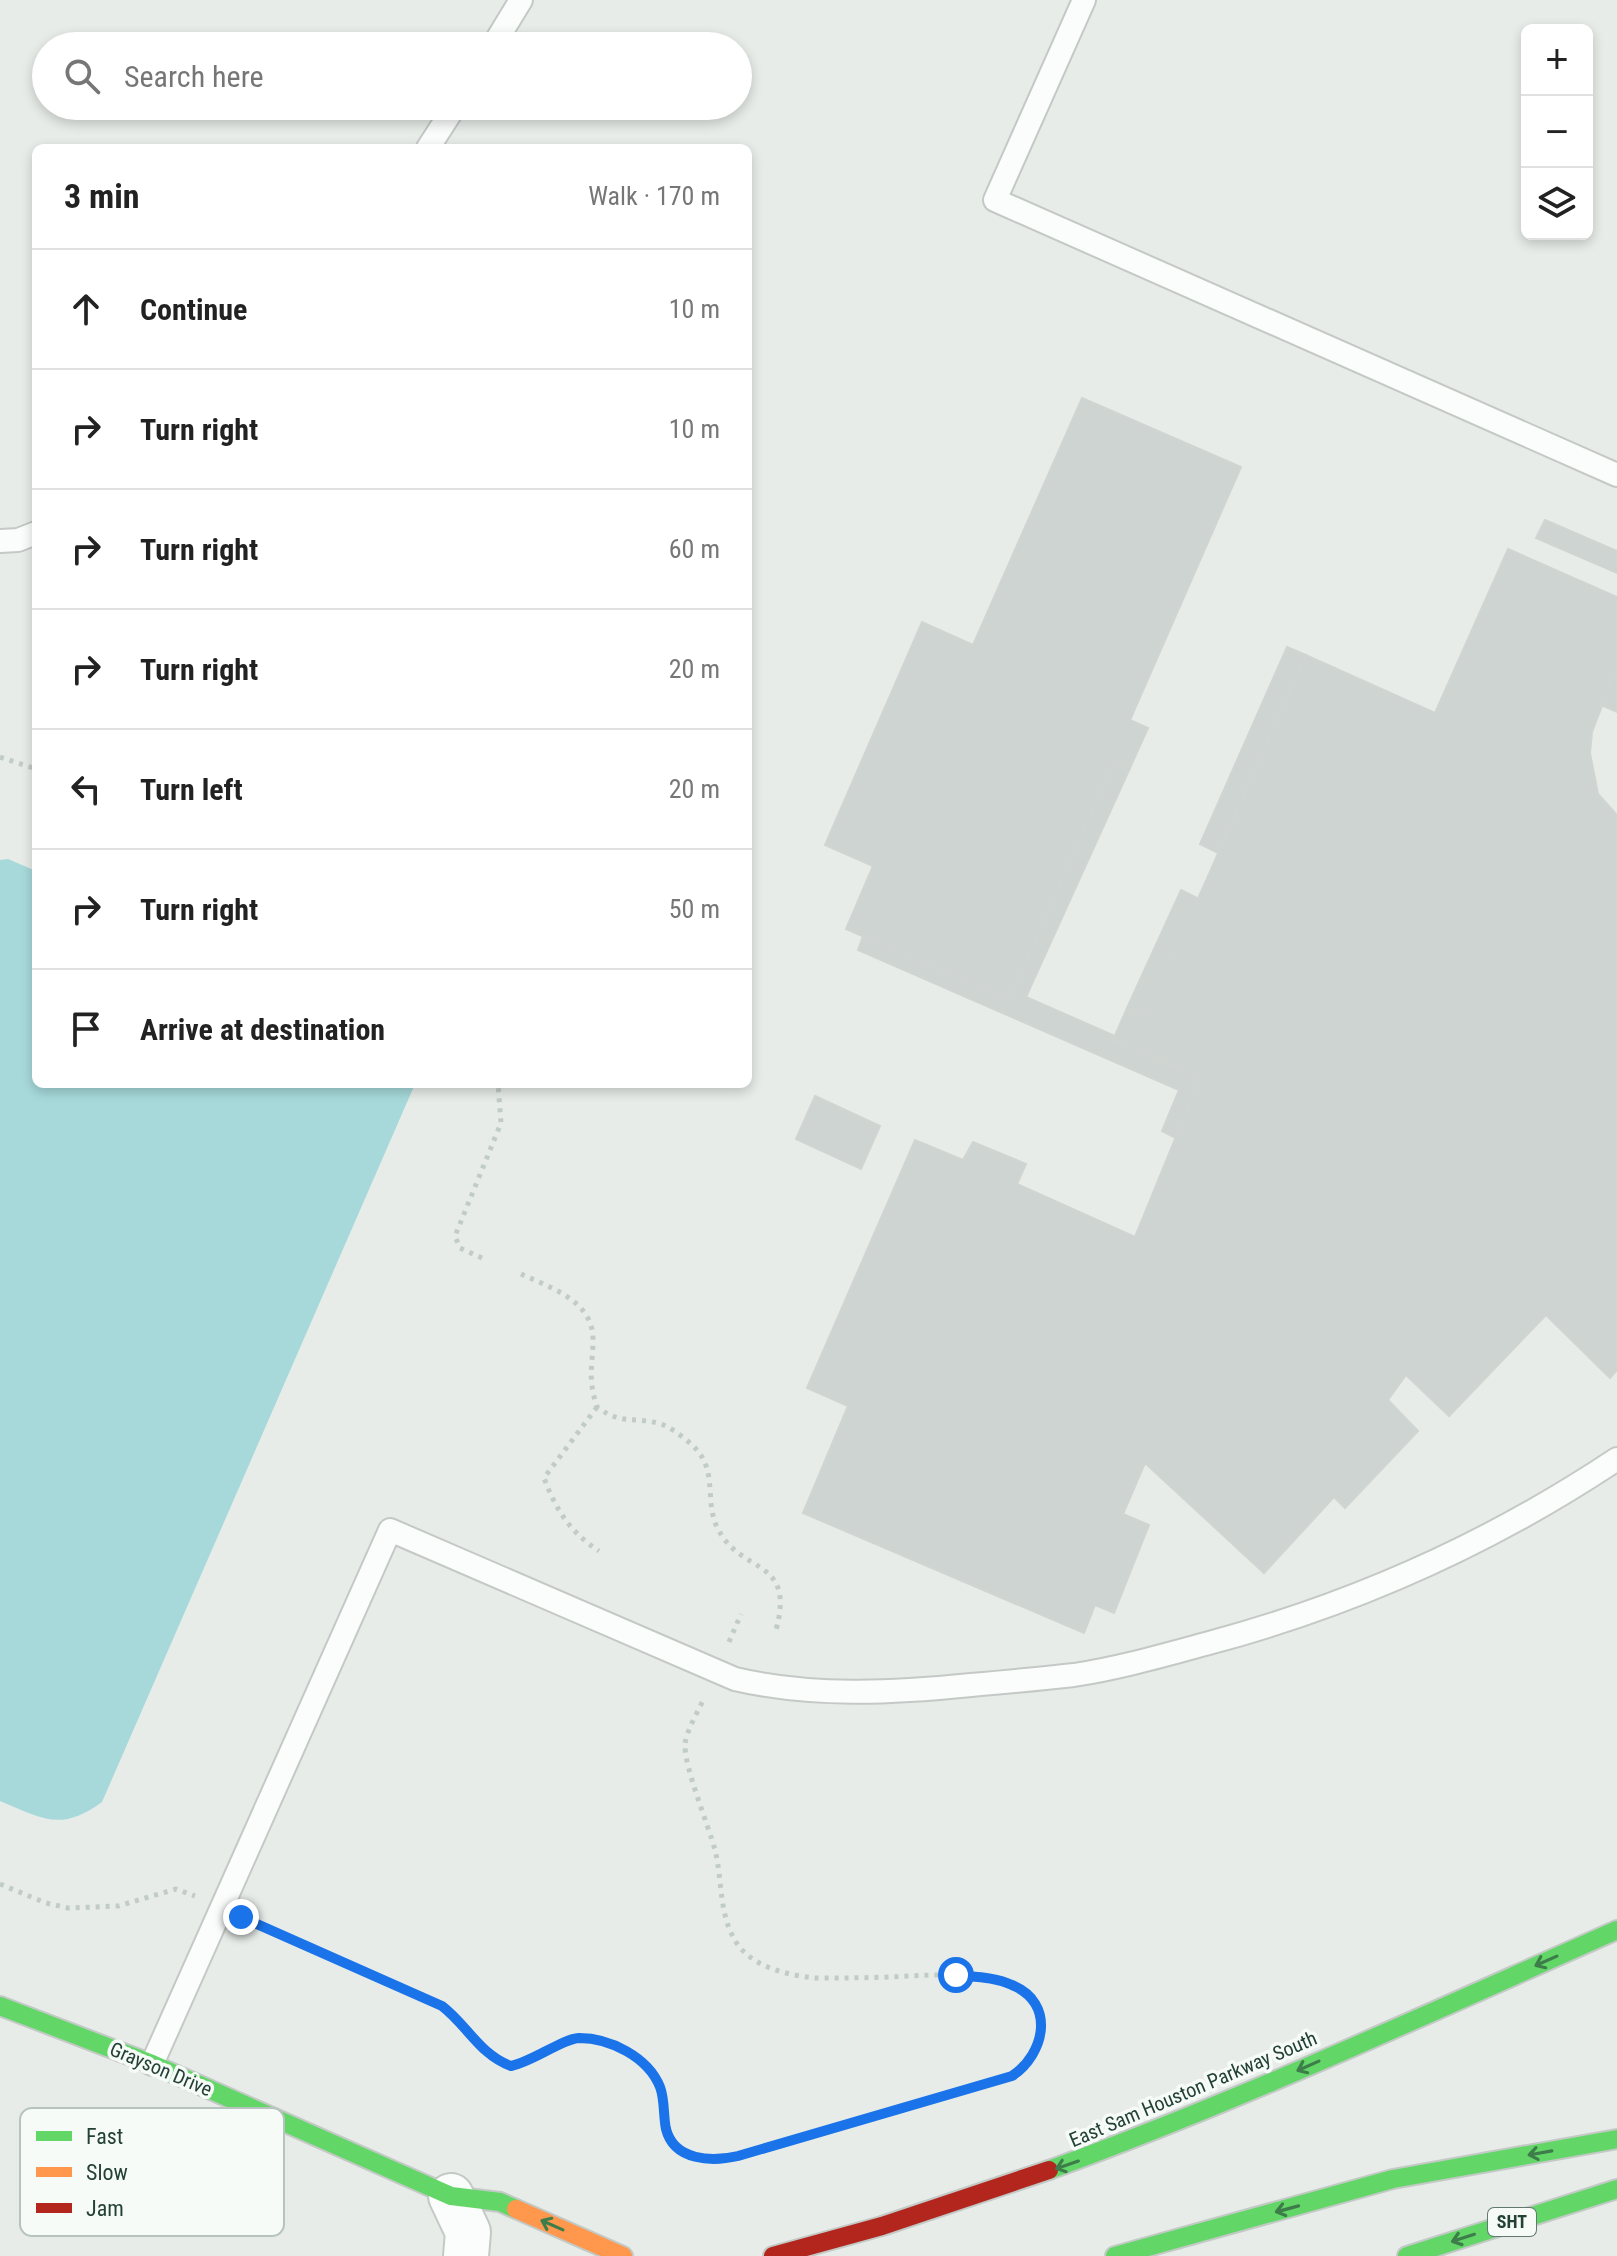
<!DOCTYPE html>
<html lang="en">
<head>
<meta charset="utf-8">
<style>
  body { margin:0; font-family:"Roboto Condensed",sans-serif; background:#f2f2f2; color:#222 }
  .controls { position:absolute; right:24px; top:24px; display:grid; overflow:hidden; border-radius:12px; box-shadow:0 4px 12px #0003 }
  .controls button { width:72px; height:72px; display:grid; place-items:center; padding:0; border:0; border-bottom:2px solid #e0e0e0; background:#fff; color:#222; font:40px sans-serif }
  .stop { position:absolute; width:24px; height:24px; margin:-18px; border:6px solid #1a73e8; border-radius:50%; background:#fff }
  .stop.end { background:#1a73e8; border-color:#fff; box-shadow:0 2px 8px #0008 }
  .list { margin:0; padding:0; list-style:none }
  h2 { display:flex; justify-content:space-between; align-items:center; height:104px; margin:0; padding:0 32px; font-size:34px }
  h2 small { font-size:26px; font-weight:400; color:#767676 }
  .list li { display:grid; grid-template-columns:52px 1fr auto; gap:24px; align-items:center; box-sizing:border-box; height:120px; padding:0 32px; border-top:2px solid #e0e0e0 }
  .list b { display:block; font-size:30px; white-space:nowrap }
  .list em { font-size:26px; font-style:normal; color:#767676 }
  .icon { flex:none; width:44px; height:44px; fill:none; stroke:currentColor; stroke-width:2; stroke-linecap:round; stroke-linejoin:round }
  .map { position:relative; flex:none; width:1617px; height:2256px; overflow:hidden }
  .search { position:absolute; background:#fff; box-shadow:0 4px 12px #0003; left:32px; top:32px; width:720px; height:88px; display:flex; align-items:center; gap:20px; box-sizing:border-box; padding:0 28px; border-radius:44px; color:#767676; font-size:30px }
  .panel { position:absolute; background:#fff; box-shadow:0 4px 12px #0003; left:32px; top:144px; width:720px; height:944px; border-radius:12px }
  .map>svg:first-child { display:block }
  .water { fill:#a7d9db }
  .building { fill:#ced4d1; stroke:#d0d5d2; stroke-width:2 }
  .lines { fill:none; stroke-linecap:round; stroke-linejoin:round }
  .lane-casing { stroke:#c4c9c6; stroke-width:26 }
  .street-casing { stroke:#c4c9c6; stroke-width:48 }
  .fast-casing { stroke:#c3cac6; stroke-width:22 }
  .slow-casing { stroke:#c3cac6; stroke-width:22 }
  .jam-casing { stroke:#c3cac6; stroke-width:22 }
  .path { stroke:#c2ccc7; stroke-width:5; stroke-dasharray:4 6; stroke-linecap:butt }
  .lane { stroke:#fbfcfc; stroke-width:22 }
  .street { stroke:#fbfcfc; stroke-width:44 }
  .fast { stroke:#63d668; stroke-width:18 }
  .slow { stroke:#ff974d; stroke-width:18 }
  .jam { stroke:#b3261e; stroke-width:18 }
  .oneway { stroke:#3d7d4a }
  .route { stroke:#1a73e8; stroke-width:10 }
  .labels { text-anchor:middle; stroke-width:7; stroke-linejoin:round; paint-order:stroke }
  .shield { fill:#f6fbf8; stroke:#627970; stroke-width:2 }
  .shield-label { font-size:18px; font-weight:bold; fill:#234136 }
  .street-label { font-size:20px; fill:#234136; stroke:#f6fbf8 }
  .key { fill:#f6fbf8; stroke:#b7c3be; stroke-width:2 }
  .key-label { font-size:22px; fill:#234136 }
</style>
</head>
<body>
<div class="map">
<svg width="1617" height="2256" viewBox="0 0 1617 2256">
  <rect width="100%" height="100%" fill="#e7ece9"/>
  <path class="water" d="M 8,859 L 36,871 L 36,1084 L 415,1084 L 102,1802 C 61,1832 43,1819 0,1801 L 0,860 Z"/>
  <g class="building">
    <polygon points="1082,398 1241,467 1130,720 1148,728 1130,768 1114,761 1009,1000 846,929 873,866 825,845 922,622 973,645"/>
    <polygon points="1545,520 1617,551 1617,573 1536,538"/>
    <polygon points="1508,549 1617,597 1617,667 1592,732 1590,753 1598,794 1617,815 1617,1370 1610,1378 1546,1315 1449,1416 1406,1375 1388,1400 1418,1431 1345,1508 1334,1497 1264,1573 1145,1463 1123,1514 1149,1525 1114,1613 1095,1605 1084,1633 803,1513 848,1406 807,1388 915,1140 963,1160 973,1142 1026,1164 1017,1184 1135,1237 1200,1078 1113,1040 1127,1008 1146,1016 1306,655 1435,713"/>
    <polygon points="1287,647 1306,655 1218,853 1200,844"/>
    <polygon points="1617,667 1617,712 1601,705"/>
    <polygon points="1114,761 1130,768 1026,997 1115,1036 1113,1040 1200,1078 1176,1138 1162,1131 1179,1090 858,950 863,936 1009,1000"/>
    <polygon points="1181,890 1199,899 1146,1016 1127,1008"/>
    <polygon points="815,1096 880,1126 861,1169 796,1139"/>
  </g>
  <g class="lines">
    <defs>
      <g id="lane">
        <polyline points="1084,0 995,200 1617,475"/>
        <polyline points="493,46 521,0"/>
        <polyline points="428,148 455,106"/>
        <polyline points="0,541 18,540 36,533"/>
        <path d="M 152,2064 L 390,1530 L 735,1679 C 812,1697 893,1693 971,1685 C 1005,1682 1039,1679 1074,1675 C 1120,1668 1165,1655 1209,1643 C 1355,1604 1491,1543 1617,1459"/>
      </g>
      <polyline id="street" points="451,2196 468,2232 466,2256"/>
      <g id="fast">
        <polyline points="0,2006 152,2064 451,2196 500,2202 516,2209"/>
        <path d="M 1049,2170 C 1242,2100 1429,2013 1617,1930"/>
        <polyline points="1115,2256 1393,2179 1617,2139"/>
        <polyline points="1407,2256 1617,2189"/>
      </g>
      <polyline id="slow" points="516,2209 623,2256"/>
      <polyline id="jam" points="773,2256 882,2226 1049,2170"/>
    </defs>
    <use href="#lane" class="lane-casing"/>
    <use href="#street" class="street-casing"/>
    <use href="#fast" class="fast-casing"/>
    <use href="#slow" class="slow-casing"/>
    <use href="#jam" class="jam-casing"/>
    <g class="path">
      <polyline points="0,757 36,769"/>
      <polyline points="482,1258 460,1248 455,1236 501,1123 498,1084"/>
      <path d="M 521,1274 C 549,1287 592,1300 593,1338 C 593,1368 587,1376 597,1407 C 623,1426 635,1416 661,1424 C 672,1428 683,1437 691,1444 C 720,1469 703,1501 718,1529 C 741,1575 796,1557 776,1630"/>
      <path d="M 597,1407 L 544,1478 C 556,1510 570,1532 599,1551"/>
      <polyline points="729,1642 741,1614"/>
      <polyline points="0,1884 46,1903 68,1908 118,1906 176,1889 195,1896"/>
      <path d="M 249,1920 L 442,2006 C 464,2022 480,2061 509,2065 C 517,2066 526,2062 533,2059 C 545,2054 557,2043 570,2039 C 590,2034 617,2044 633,2056 C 644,2064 656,2076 660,2088 C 665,2102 663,2117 667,2130 C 675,2161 712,2163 738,2156 L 1012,2076 C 1031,2063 1040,2049 1041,2026 C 1041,1961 930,1976 889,1977 C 864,1978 840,1978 815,1978 C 788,1975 755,1968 738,1945 C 718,1916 723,1882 715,1850 C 708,1824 684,1767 685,1744 C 687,1729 698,1712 704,1698"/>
    </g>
    <use href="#lane" class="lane"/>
    <use href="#street" class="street"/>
    <use href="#fast" class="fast"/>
    <use href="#slow" class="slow"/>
    <use href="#jam" class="jam"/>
  </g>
  <defs><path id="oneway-shaft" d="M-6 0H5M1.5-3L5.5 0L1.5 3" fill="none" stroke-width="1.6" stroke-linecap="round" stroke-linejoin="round" transform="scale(2)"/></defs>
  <g class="oneway">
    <use href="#oneway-shaft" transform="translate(1546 1961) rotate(156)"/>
    <use href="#oneway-shaft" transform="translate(1308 2066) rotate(156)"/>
    <use href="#oneway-shaft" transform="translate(1540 2153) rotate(170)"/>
    <use href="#oneway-shaft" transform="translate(1067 2165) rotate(161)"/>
    <use href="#oneway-shaft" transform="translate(1287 2209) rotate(165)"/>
    <use href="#oneway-shaft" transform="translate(552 2225) rotate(-156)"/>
    <use href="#oneway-shaft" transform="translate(1463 2238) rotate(162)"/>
  </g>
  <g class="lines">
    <path class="route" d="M 241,1917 L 442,2006 C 467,2025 480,2055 511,2066 C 534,2061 562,2039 579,2038 C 610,2038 648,2057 660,2087 C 665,2100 663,2115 666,2129 C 674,2161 712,2162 738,2156 L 1012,2076 C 1045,2054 1056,2003 1012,1985 C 995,1977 975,1977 956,1975"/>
  </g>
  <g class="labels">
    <rect class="shield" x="1488" y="2208" width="48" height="28" rx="6"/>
    <g class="shield-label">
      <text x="1512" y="2228">SHT</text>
    </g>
    <g class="street-label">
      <text transform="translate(161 2069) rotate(23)" y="7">Grayson Drive</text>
      <text transform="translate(1193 2089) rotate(-23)" y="7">East Sam Houston Parkway South</text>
    </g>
  </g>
  <rect x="20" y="2108" width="264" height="128" rx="12" class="key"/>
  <rect x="36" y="2131" width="36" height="10" fill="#63d668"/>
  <rect x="36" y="2167" width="36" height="10" fill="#ff974d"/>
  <rect x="36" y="2203" width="36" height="10" fill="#b3261e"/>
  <g class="key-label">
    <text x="86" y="2144">Fast</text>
    <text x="86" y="2180">Slow</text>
    <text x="86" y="2216">Jam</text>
  </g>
</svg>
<div class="controls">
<button>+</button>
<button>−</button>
<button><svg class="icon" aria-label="layers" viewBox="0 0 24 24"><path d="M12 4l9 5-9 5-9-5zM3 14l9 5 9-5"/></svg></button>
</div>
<div class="stop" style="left:956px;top:1975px"></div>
<div class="stop end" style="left:241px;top:1917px"></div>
<div class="search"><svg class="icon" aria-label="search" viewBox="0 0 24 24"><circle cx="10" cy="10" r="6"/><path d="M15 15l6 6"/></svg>Search here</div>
<section class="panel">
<h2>3 min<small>Walk · 170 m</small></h2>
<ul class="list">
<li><svg class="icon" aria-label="ahead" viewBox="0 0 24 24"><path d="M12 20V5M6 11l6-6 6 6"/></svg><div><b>Continue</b></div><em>10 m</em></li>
<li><svg class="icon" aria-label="right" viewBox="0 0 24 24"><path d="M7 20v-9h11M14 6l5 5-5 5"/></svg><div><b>Turn right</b></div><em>10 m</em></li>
<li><svg class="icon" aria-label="right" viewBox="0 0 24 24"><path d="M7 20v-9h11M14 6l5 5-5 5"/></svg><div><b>Turn right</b></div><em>60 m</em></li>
<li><svg class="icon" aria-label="right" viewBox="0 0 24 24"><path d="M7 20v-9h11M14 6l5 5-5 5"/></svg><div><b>Turn right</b></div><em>20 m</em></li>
<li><svg class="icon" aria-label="left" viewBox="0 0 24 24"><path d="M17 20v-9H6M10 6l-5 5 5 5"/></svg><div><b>Turn left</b></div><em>20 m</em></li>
<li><svg class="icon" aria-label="right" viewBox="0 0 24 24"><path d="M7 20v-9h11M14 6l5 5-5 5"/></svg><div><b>Turn right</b></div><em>50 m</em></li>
<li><svg class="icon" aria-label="arrive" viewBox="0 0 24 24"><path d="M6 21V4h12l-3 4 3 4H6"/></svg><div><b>Arrive at destination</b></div></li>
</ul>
</section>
</div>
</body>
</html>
